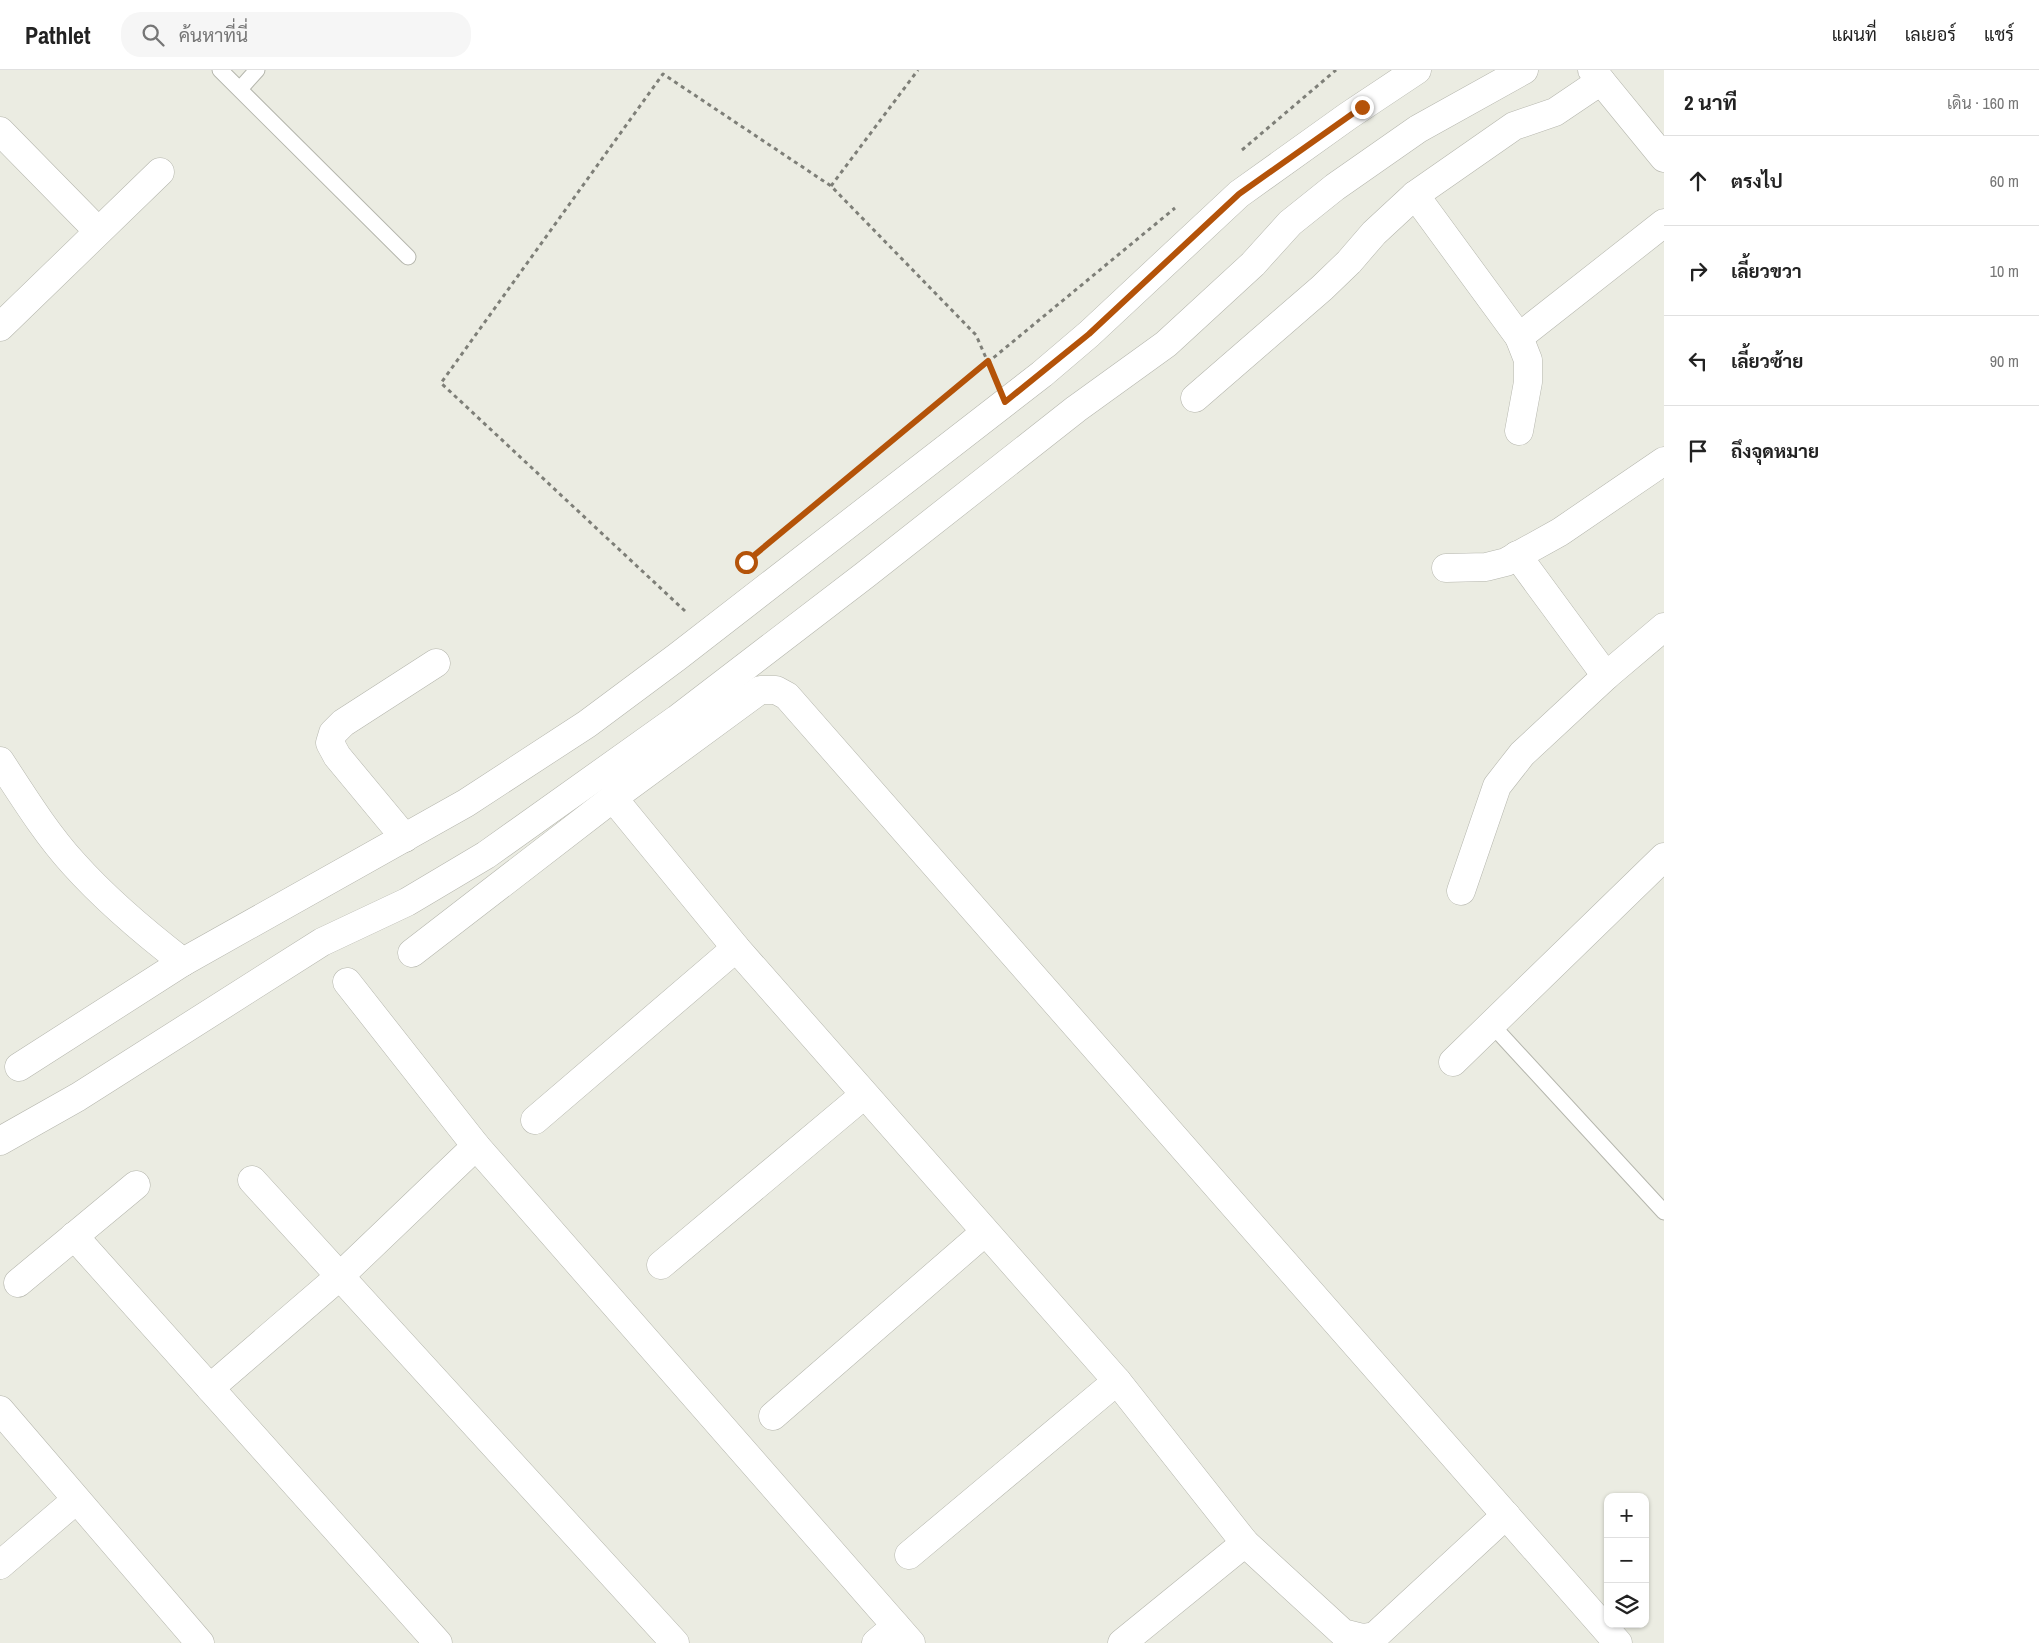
<!DOCTYPE html>
<html lang="th">
<head>
<meta charset="utf-8">
<style>
  body { margin:0; font-family:"Archivo Narrow",Sarabun,sans-serif; background:#f6f6f6; color:#222 }
  .controls { position:absolute; right:15px; bottom:15px; display:grid; overflow:hidden; border-radius:10px; box-shadow:0 1px 4px #0004 }
  .controls button { width:45px; height:45px; display:grid; place-items:center; padding:0; border:0; border-bottom:1px solid #e0e0e0; background:#fff; color:#222; font:25px sans-serif }
  .stop { position:absolute; width:15px; height:15px; margin:-11px; border:4px solid #b45309; border-radius:50%; background:#fff }
  .stop.end { background:#b45309; border-color:#fff; box-shadow:0 1px 5px #0008 }
  .list { margin:0; padding:0; list-style:none }
  h2 { display:flex; justify-content:space-between; align-items:center; height:65px; margin:0; padding:0 20px; font-size:21px }
  h2 small { font-size:16px; font-weight:400; color:#767676 }
  .list li { display:grid; grid-template-columns:32px 1fr auto; gap:15px; align-items:center; box-sizing:border-box; height:90px; padding:0 20px; border-top:1px solid #e0e0e0 }
  .list b { display:block; font-size:19px; white-space:nowrap }
  .list em { font-size:16px; font-style:normal; color:#767676 }
  .icon { flex:none; width:28px; height:28px; fill:none; stroke:currentColor; stroke-width:2; stroke-linecap:round; stroke-linejoin:round }
  .map { position:relative; flex:none; width:1664px; height:1573px; overflow:hidden }
  header { display:flex; align-items:center; gap:30px; box-sizing:border-box; height:70px; padding:0 25px; background:#fff; border-bottom:1px solid #e0e0e0 }
  header strong { font-size:24px }
  nav { display:flex; gap:28px; margin-inline-start:auto; font-size:18px }
  .search { width:350px; height:45px; background:#f6f6f6; display:flex; align-items:center; gap:12px; box-sizing:border-box; padding:0 18px; border-radius:20px; color:#767676; font-size:19px }
  main { display:flex }
  aside { flex:1; background:#fff }
  .map>svg:first-child { display:block }
  .lines { fill:none; stroke-linecap:round; stroke-linejoin:round }
  .lane-casing { stroke:#b5b6ad; stroke-width:17 }
  .street-casing { stroke:#b5b6ad; stroke-width:29 }
  .secondary-casing { stroke:#b5b6ad; stroke-width:29 }
  .path { stroke:#7e7f78; stroke-width:3; stroke-dasharray:4 4; stroke-linecap:butt }
  .lane { stroke:#fff; stroke-width:15 }
  .street { stroke:#fff; stroke-width:28 }
  .secondary { stroke:#fff; stroke-width:28 }
  .route { stroke:#b45309; stroke-width:6 }
</style>
</head>
<body>
<header>
<strong>Pathlet</strong>
<div class="search"><svg class="icon" aria-label="search" viewBox="0 0 24 24"><circle cx="10" cy="10" r="6"/><path d="M15 15l6 6"/></svg>ค้นหาที่นี่</div>
<nav><a>แผนที่</a><a>เลเยอร์</a><a>แชร์</a></nav>
</header>
<main>
<div class="map">
<svg width="1664" height="1573" viewBox="0 0 1664 1573">
  <rect width="100%" height="100%" fill="#ebece2"/>
  <g class="lines">
    <defs>
      <g id="lane">
        <polyline points="220,0 408,187"/>
        <polyline points="240,19 257,0"/>
        <polyline points="1492,955 1664,1142"/>
      </g>
      <g id="street">
        <polyline points="0,61 98,161"/>
        <polyline points="1415,125 1519,267 1528,290 1528,312 1519,361"/>
        <polyline points="0,257 160,102"/>
        <polyline points="1519,267 1664,153"/>
        <polyline points="1195,328 1322,218 1349,192 1374,163 1415,125 1514,56 1555,42 1601,11"/>
        <polyline points="1517,485 1606,606"/>
        <polyline points="1446,498 1486,497 1506,492 1560,462 1664,391"/>
        <path d="M 0,691 C 23,726 45,762 73,793 C 106,830 144,862 183,892 L 466,733 L 587,654 L 677,587 L 1042,304 L 1089,264 L 1239,124 L 1348,46 L 1417,0"/>
        <polyline points="613,728 736,878 1117,1311 1245,1473 1343,1563 1363,1568 1375,1566 1506,1445"/>
        <polyline points="405,768 337,686 330,673 333,663 343,653 436,593"/>
        <polyline points="1461,821 1497,716 1522,684 1606,606 1664,557"/>
        <polyline points="412,883 613,728 760,620 776,620 787,626 1618,1573"/>
        <polyline points="347,912 476,1076 911,1573"/>
        <polyline points="1453,992 1664,787"/>
        <polyline points="19,997 183,892"/>
        <polyline points="535,1050 736,878"/>
        <polyline points="0,1071 78,1027 322,872 407,832 486,785 677,649 865,505 1076,339 1166,274 1253,194 1290,153 1335,117 1418,59 1524,0"/>
        <polyline points="252,1110 675,1573"/>
        <polyline points="74,1166 438,1573"/>
        <polyline points="661,1195 864,1025"/>
        <polyline points="18,1213 136,1115"/>
        <polyline points="210,1318 340,1206 476,1076"/>
        <polyline points="0,1340 200,1573"/>
        <polyline points="773,1346 985,1162"/>
        <polyline points="909,1485 1117,1311"/>
        <polyline points="0,1495 76,1430"/>
        <polyline points="876,1573 896,1556"/>
        <polyline points="1122,1573 1245,1473"/>
      </g>
      <polyline id="secondary" points="1592,0 1664,88"/>
    </defs>
    <use href="#lane" class="lane-casing"/>
    <use href="#street" class="street-casing"/>
    <use href="#secondary" class="secondary-casing"/>
    <g class="path">
      <polyline points="1242,80 1336,0"/>
      <polyline points="831,116 918,0"/>
      <polyline points="759,481 1175,138"/>
      <polyline points="685,541 441,313 663,4 831,116 976,265 993,304"/>
    </g>
    <use href="#lane" class="lane"/>
    <use href="#street" class="street"/>
    <use href="#secondary" class="secondary"/>
  </g>
  <g class="lines">
    <polyline class="route" points="746,492 988,291 1005,332 1089,264 1239,124 1362,37"/>
  </g>
</svg>
<div class="controls">
<button>+</button>
<button>−</button>
<button><svg class="icon" aria-label="layers" viewBox="0 0 24 24"><path d="M12 4l9 5-9 5-9-5zM3 14l9 5 9-5"/></svg></button>
</div>
<div class="stop" style="left:746px;top:492px"></div>
<div class="stop end" style="left:1362px;top:37px"></div>
</div>
<aside>
<h2>2 นาที<small>เดิน · 160 m</small></h2>
<ul class="list">
<li><svg class="icon" aria-label="ahead" viewBox="0 0 24 24"><path d="M12 20V5M6 11l6-6 6 6"/></svg><div><b>ตรงไป</b></div><em>60 m</em></li>
<li><svg class="icon" aria-label="right" viewBox="0 0 24 24"><path d="M7 20v-9h11M14 6l5 5-5 5"/></svg><div><b>เลี้ยวขวา</b></div><em>10 m</em></li>
<li><svg class="icon" aria-label="left" viewBox="0 0 24 24"><path d="M17 20v-9H6M10 6l-5 5 5 5"/></svg><div><b>เลี้ยวซ้าย</b></div><em>90 m</em></li>
<li><svg class="icon" aria-label="arrive" viewBox="0 0 24 24"><path d="M6 21V4h12l-3 4 3 4H6"/></svg><div><b>ถึงจุดหมาย</b></div></li>
</ul>
</aside>
</main>
</body>
</html>
